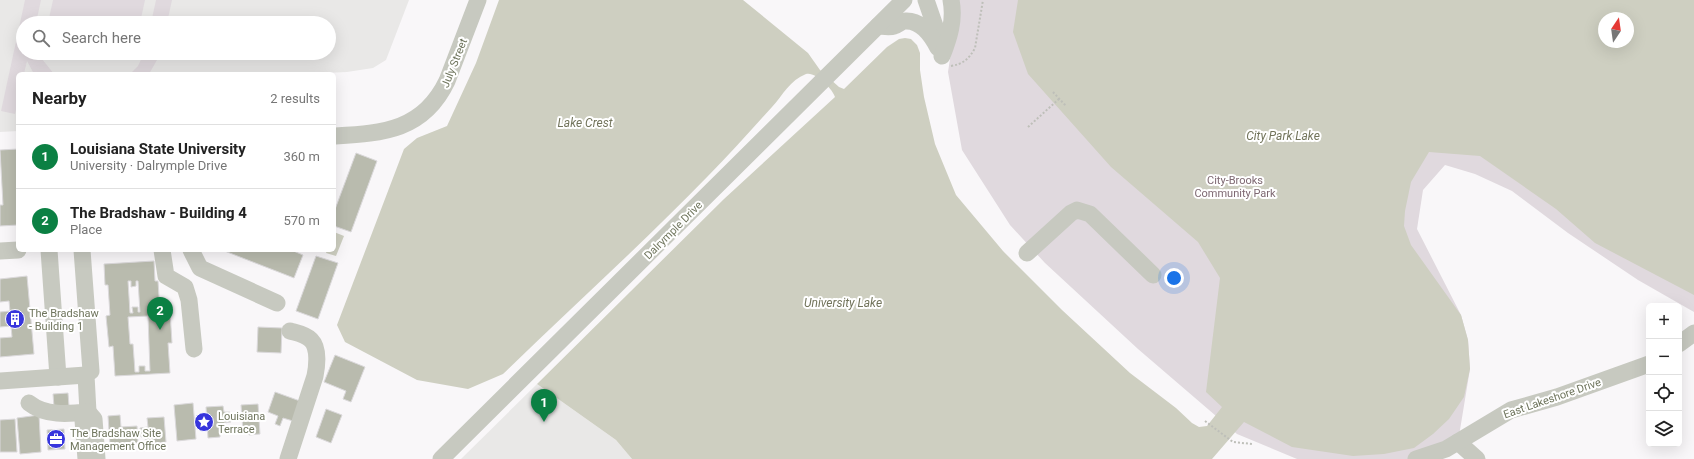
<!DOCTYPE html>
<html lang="en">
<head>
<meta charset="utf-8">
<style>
  body { margin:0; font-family:Roboto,sans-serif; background:#f2f2f2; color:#222 }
  .controls { position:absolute; right:12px; bottom:12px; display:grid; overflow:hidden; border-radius:6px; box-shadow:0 4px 16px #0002 }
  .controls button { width:36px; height:36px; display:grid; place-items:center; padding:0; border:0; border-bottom:1px solid #e0e0e0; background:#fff; color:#222; font:20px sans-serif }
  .compass { position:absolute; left:1598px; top:12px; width:36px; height:36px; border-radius:50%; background:#fff; box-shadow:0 4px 16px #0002; rotate:13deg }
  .you { position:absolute; left:1174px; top:278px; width:14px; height:14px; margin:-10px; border:3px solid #fff; border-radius:50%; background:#1a73e8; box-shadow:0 0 0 6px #1a73e833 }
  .badge { display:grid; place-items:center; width:26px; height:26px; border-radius:50%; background:#0b8043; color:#fff; font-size:13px; font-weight:700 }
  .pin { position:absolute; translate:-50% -33px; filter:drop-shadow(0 1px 2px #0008) }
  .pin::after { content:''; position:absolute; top:21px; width:14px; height:12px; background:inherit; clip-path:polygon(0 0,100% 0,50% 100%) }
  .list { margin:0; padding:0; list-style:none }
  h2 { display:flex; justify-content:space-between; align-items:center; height:52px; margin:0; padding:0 16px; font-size:17px }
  h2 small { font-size:13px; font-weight:400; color:#767676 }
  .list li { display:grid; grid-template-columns:26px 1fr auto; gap:12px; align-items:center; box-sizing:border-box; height:64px; padding:0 16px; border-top:1px solid #e0e0e0 }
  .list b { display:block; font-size:15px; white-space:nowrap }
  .list p { margin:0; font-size:13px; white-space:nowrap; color:#767676 }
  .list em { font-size:13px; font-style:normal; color:#767676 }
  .icon { flex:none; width:22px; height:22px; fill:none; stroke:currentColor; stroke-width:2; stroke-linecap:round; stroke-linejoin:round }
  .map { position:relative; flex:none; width:1694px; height:459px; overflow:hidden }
  .search { position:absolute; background:#fff; box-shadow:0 4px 16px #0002; left:16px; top:16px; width:320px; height:44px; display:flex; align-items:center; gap:10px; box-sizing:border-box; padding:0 14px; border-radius:22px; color:#767676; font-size:15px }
  .panel { position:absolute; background:#fff; box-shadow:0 4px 16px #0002; left:16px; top:72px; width:320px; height:180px; border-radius:6px }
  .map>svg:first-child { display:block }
  .built { fill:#e9e8e7; fill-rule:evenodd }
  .green { fill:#e0d9de; fill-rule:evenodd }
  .water { fill:#cecfc1; fill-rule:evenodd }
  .building { fill:#b9bbae; stroke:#dbd9db; fill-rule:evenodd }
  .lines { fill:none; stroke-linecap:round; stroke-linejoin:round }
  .path { stroke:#bebfb9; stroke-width:2; stroke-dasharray:2 2; stroke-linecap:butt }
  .minor { stroke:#c7c9c0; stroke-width:17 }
  .labels { text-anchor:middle; stroke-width:4; stroke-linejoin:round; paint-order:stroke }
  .street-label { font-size:11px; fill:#6f755d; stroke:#fff }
  .park-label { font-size:11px; fill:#7e6872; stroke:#fff }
  .poi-label { font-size:11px; fill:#6f755d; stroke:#fff; text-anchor:start }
  .water-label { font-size:12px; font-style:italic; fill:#72745b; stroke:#fff }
</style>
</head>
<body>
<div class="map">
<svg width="1694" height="459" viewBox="0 0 1694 459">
  <rect width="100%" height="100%" fill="#f9f7f9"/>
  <g class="built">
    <path d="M 0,0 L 409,0 L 386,60 L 373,68 L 347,72 L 301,74 L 18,74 L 18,131 L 0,132 ZM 23,23 L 329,23 L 329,53 L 23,53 Z"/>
    <polygon points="537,384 616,440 632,459 461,459"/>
  </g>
  <g class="green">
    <polygon points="25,0 41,0 36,23 23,23 23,53 40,53 42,59 54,74 34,74 27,61 24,74 18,74 18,101 15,114 1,111"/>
    <polygon points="53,0 145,0 140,23 48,23"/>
    <polygon points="156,0 172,0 167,23 151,23"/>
    <path d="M 959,0 L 1694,0 L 1694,312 L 1638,280 L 1568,233 L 1512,191 L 1475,174 L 1445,165 L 1423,190 L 1417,229 L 1461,315 L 1468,340 L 1470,369 L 1458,442 L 1414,459 L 1297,459 L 1237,434 L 1138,349 L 1045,263 L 1010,225 L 962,150 L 948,72 ZM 1604,18 L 1628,18 L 1628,42 L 1604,42 Z"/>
    <polygon points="144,53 161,53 149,74 130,74 138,66"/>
  </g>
  <g class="water">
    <path d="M 499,0 L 743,0 L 808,53 L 820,70 L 839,87 L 844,89 L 887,47 L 899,39 L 905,38 L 911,39 L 917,45 L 920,53 L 920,70 L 924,97 L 935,144 L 956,195 L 1003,251 L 1062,310 L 1130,373 L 1176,408 L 1192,423 L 1199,427 L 1207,426 L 1222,407 L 1206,392 L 1220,278 L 1198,242 L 1111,167 L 1028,74 L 1013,32 L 1018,0 L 1694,0 L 1694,295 L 1595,243 L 1556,209 L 1480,156 L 1429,152 L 1411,182 L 1405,211 L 1404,226 L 1411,245 L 1461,315 L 1468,340 L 1470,369 L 1464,397 L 1449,419 L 1433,434 L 1414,448 L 1384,454 L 1353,456 L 1292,447 L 1244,422 L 1212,459 L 632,459 L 616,440 L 537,384 L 724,199 L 835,97 C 833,89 815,71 806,74 C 790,80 783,95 772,107 C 751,130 730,154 708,176 C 642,244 571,308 503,374 L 468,389 L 417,380 L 345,342 L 337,325 L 404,149 L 417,138 L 447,126 L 476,63 ZM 1604,18 L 1628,18 L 1628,42 L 1604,42 Z"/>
    <polygon points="334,232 344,236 336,256 326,253 327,250 334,250"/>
  </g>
  <g class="building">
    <polygon points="18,149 18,225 0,226 0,205 3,205 0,150"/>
    <polygon points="356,153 377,161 351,232 334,226 334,212"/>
    <polygon points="222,250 291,250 303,255 294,278"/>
    <polygon points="316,256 338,263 318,319 296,311"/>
    <path d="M 154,261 L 155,281 L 158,281 L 160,312 L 170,311 L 172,343 L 168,343 L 170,373 L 115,376 L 113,346 L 109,347 L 106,316 L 110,315 L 108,285 L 105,285 L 104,264 ZM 128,281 L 131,281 L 131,287 L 136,286 L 136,281 L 138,281 L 140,312 L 138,312 L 138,307 L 132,307 L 133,313 L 130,313 ZM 148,316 L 150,371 L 145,371 L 145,366 L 139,366 L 139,372 L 135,372 L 133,344 L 130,344 L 128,317 Z"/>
    <polygon points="27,276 34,354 0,357 0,338 12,337 11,326 0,327 0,312 10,311 9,301 0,302 0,279"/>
    <polygon points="258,327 282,328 281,353 257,352"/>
    <polygon points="335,355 365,367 351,402 343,399 346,391 324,382"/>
    <polygon points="275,392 300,401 293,421 283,418 280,426 275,424 278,416 268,412"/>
    <polygon points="68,393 69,406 54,407 53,394"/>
    <polygon points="193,403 196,439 177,441 174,405"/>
    <polygon points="258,404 260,434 249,435 248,430 243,431 241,405"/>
    <polygon points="223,406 224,412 230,412 231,422 224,423 225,432 220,433 220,437 208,438 206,407"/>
    <polygon points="326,409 342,415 331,443 316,437"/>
    <polygon points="39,415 41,452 20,454 17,418"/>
    <polygon points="120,415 121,427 137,426 138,443 110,445 108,416"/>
    <polygon points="164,417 166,442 146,444 145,437 141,437 140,428 148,427 147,418"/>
    <polygon points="15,419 17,452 0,452 0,420"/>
    <polygon points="64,429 65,449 48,450 47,430"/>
  </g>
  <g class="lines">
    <g class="path">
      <path d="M 951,66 C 963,64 969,59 975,48 L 983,0"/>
      <polyline points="1053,92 1066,106"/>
      <polyline points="1028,127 1060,98"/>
      <polyline points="1205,421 1233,442 1252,444"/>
    </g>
    <g class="minor">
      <polyline points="926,0 936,29 938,43"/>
      <path d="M 878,26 C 882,26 889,28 894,26 C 898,25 901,21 905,21 C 921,20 932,36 938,48"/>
      <path d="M 942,56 C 949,38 955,20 951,0"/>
      <path d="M 334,136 C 383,133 423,131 447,81 L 478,0"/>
      <polyline points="49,250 58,377"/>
      <polyline points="162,250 166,276 185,287 189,300 194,349"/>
      <polyline points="191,250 200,268 277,303"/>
      <polyline points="0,251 18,250"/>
      <polyline points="1027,253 1071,213 1077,210 1090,214 1153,275"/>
      <polyline points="1679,344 1694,333"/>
      <polyline points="0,381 86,375"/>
      <path d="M 29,403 C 45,416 68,414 88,412 L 86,375 L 91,371 L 82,250"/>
      <polyline points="1458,442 1477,459"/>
      <polyline points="86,459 83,420 88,412 94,419 97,459"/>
      <path d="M 288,459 L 315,376 C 317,366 319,348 311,340 C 305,334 297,333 290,331"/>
      <polyline points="441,459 904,0"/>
      <polyline points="1416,459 1446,449 1511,410 1557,397 1649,364"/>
    </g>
  </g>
  <defs>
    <symbol id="building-disc" viewBox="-11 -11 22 22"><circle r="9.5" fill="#3735dc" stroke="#fff"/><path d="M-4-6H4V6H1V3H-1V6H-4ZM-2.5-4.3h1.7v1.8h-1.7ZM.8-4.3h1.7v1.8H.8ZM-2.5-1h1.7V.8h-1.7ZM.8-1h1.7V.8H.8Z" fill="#fff"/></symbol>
    <symbol id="sight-disc" viewBox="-11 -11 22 22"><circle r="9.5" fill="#3735dc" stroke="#fff"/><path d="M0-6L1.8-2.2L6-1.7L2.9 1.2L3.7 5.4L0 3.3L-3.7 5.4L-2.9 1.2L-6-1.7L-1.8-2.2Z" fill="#fff"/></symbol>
    <symbol id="office-disc" viewBox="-11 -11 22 22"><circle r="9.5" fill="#3735dc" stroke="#fff"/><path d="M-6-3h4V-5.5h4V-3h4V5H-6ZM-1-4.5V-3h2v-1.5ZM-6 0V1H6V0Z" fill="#fff"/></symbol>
  </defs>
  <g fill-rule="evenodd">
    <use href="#building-disc" x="4" y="308" width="22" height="22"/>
    <use href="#sight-disc" x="193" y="411" width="22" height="22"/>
    <use href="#office-disc" x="45" y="428" width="22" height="22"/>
  </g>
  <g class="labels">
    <g class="street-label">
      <text transform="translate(454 63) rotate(-68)" y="4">July Street</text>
      <text transform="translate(673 230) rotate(-45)" y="4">Dalrymple Drive</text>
      <text transform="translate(1552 398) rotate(-19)" y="4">East Lakeshore Drive</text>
    </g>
    <g class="park-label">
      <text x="1235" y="184">City-Brooks<tspan x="1235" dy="13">Community Park</tspan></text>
    </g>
    <g class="poi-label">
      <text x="29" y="317">The Bradshaw<tspan x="29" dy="13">- Building 1</tspan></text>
      <text x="218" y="420">Louisiana<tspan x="218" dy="13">Terrace</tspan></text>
      <text x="70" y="437">The Bradshaw Site<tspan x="70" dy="13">Management Office</tspan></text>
    </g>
    <g class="water-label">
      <text x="585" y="127">Lake Crest</text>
      <text x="1283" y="140">City Park Lake</text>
      <text x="843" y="307">University Lake</text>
    </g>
  </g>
</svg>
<div class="controls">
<button>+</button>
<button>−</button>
<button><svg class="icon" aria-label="locate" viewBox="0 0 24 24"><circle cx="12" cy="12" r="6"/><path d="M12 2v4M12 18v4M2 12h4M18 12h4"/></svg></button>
<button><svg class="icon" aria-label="layers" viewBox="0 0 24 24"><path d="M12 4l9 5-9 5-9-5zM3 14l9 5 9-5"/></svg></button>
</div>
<svg class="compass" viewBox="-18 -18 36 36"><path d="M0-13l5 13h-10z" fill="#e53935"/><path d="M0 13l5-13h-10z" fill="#767676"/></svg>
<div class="you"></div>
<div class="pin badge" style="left:544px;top:422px">1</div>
<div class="pin badge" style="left:160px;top:330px">2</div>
<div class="search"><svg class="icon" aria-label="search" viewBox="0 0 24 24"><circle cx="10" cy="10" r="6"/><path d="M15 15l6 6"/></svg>Search here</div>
<section class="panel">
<h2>Nearby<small>2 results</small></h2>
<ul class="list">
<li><span class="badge">1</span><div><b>Louisiana State University</b><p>University · Dalrymple Drive</p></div><em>360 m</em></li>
<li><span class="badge">2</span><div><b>The Bradshaw - Building 4</b><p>Place</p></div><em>570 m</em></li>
</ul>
</section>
</div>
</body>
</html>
